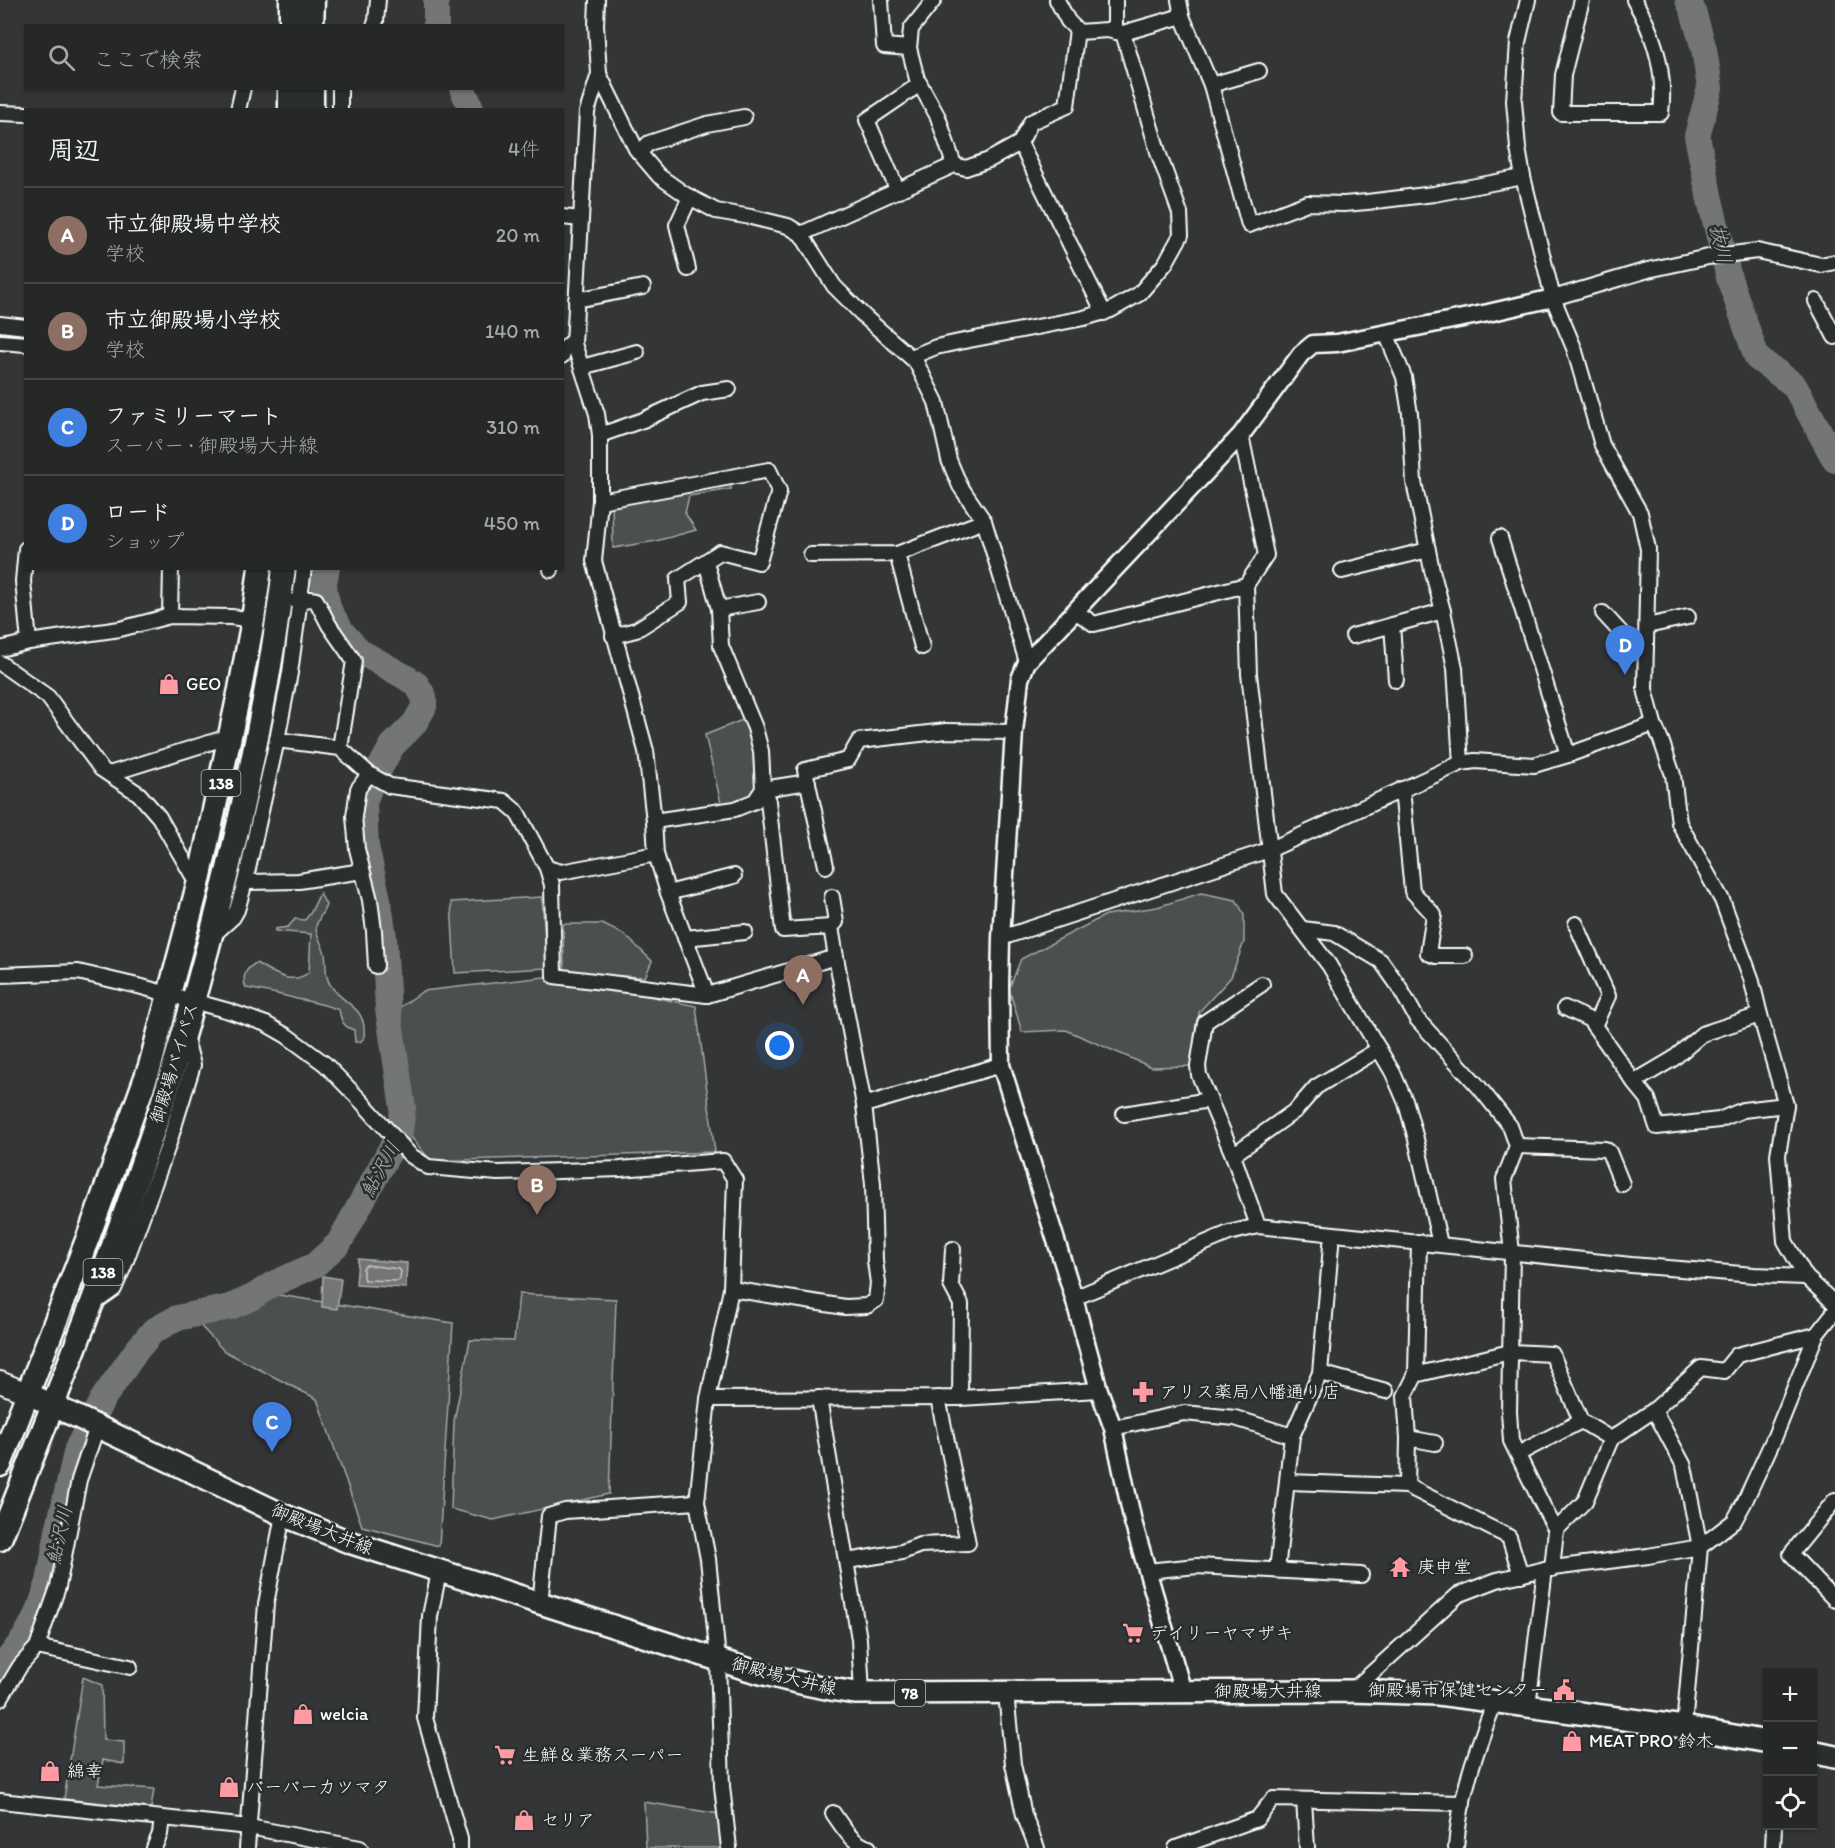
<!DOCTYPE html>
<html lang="ja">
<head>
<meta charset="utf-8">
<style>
  body { margin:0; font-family:Itim,"Klee One",sans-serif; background:#2e3030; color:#f1f3f6 }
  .controls { position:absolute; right:18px; bottom:18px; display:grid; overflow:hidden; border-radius:0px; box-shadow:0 2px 4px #0004 }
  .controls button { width:54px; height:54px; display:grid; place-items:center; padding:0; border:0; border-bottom:2px solid #424445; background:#262828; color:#f1f3f6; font:30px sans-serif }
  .you { position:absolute; left:780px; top:1046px; width:21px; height:21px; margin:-15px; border:4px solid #fff; border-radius:50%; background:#1a73e8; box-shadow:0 0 0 9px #1a73e833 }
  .badge { display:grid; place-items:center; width:39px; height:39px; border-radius:50%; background:#95b2f1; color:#fff; font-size:20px; font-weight:700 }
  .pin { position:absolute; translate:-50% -50px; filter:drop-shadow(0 2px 3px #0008) }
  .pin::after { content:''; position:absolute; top:32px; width:21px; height:18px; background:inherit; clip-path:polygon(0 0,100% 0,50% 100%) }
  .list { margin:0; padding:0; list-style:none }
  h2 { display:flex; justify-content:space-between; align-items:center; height:78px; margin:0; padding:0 24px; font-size:26px }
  h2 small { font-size:20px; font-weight:400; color:#a4a6a8 }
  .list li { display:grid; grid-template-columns:39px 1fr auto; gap:18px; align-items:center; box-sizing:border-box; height:96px; padding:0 24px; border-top:2px solid #424445 }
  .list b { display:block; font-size:22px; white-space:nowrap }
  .list p { margin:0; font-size:20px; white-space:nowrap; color:#a4a6a8 }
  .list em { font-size:20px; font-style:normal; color:#a4a6a8 }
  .icon { flex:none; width:33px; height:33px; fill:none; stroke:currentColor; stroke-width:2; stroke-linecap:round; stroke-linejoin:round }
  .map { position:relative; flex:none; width:1835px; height:1848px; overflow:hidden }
  .search { position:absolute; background:#262828; box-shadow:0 2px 4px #0004; left:24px; top:24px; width:540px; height:66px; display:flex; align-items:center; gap:15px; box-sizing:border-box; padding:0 21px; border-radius:0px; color:#a4a6a8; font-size:22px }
  .panel { position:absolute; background:#262828; box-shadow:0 2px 4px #0004; left:24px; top:108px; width:540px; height:462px; border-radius:0px }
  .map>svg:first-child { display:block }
  .green { fill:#4c4f50; stroke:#a6a7a8; stroke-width:1.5 }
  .water { fill:#737576; stroke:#abacad; stroke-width:1.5 }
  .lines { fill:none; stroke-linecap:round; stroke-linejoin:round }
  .shore { stroke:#c7c8c8; stroke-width:1.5 }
  .river { stroke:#737576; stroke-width:26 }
  .minor-casing { stroke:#fff; stroke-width:18 }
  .tertiary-casing { stroke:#fff; stroke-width:21 }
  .secondary-casing { stroke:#fff; stroke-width:24 }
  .primary-casing { stroke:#fff; stroke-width:26 }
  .trunk-casing { stroke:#fff; stroke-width:27 }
  .minor { stroke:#2a2d2e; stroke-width:14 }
  .tertiary { stroke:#2a2d2e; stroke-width:16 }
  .secondary { stroke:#2a2d2e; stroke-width:20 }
  .primary { stroke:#2a2d2e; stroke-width:21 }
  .trunk { stroke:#2a2d2e; stroke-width:22 }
  .labels { text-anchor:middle; stroke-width:5; stroke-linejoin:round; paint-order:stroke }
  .shield { fill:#2a2d2e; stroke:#bfc0c0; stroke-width:1.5 }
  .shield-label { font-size:16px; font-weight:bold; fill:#fff }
  .poi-label { font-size:18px; fill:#fff; stroke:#2a2d2e; text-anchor:start }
  .street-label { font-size:18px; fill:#fff; stroke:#2a2d2e }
  .water-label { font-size:20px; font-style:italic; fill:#b2b3b4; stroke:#2a2d2e }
</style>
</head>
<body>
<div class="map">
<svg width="1835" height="1848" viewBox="0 0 1835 1848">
  <rect width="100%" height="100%" fill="#333536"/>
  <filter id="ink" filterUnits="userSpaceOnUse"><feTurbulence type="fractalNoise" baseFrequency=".0167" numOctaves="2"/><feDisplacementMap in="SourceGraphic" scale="12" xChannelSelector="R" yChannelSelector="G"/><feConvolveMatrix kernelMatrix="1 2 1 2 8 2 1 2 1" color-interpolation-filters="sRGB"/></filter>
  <g filter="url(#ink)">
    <g class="green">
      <polygon points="731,481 731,489 689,496 685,513 696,530 656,541 613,548 612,503"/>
      <polygon points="745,719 759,755 761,792 732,806 721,803 705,735"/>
      <path d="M 320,893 L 326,905 C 324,912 317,920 316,927 C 316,936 323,945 325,954 C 327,964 324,976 331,986 C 346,1007 367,1006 364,1038 L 360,1042 L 355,1042 L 354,1030 C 343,1027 341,1020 339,1010 C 325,1004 312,1002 297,999 C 280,994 264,991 246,988 C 241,977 246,968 256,963 C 272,972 292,987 309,972 L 311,934 L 275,931 L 275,929 L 288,927 L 295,919 L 305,920 L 311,912 Z"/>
      <polygon points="1201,893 1236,900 1244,914 1244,942 1231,977 1199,1012 1198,1066 1151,1067 1066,1030 1022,1032 1009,989 1021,959 1106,915 1157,907"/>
      <polygon points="542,897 547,968 455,973 451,902"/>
      <polygon points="563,924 602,924 625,935 652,961 645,977 564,974"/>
      <polygon points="554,976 696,1006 715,1152 431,1161 411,1137 396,1010 423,991"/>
      <polygon points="273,1294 453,1323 439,1546 362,1526 317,1399 224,1351 195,1320"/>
      <polygon points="519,1294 616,1299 609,1494 493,1520 451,1509 454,1421 470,1340 514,1341"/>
      <polygon points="83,1677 102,1685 103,1740 124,1742 124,1764 103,1760 98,1785 154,1789 151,1808 64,1799"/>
      <polygon points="644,1802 719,1814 722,1848 646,1848"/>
    </g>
    <g class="water">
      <polygon points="358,1259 407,1263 406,1288 356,1285"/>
      <polygon points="323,1276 341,1279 337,1309 322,1307"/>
    </g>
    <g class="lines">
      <polygon class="shore" points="366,1265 399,1269 401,1271 400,1279 398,1281 365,1280 363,1277 363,1268"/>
      <g class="river">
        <polyline points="1688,0 1693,11 1704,49 1710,88 1697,136 1710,200 1729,278 1757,358 1794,385 1835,460"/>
        <polyline points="436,26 436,0"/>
        <polyline points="462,88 472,110"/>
        <polyline points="0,1670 25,1637 38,1614 49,1582 58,1531 77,1449 102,1400 137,1350 153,1331 177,1318 230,1307 253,1297 271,1285 315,1265 339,1243 400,1132 403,1108 388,1009 384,937 379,904 366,846 364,803 370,786 392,746 414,724 424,707 424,697 417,685 407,678 359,651 342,632 329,610 325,594 324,583 327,568"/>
      </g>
      <defs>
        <g id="minor">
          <polyline points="597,0 596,25 599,74 636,149 659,176 686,195 716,211 751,217 788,226 801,234 834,286 866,318 916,362 936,402 949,460 960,486 984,521 1027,662"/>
          <polyline points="881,0 884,46 909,48"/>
          <polyline points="934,0 911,29 909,48 917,79 938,117 954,165"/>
          <polyline points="1057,0 1068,21 1079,32 1107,30 1123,33 1182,16"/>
          <polyline points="1179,0 1182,16 1211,85 1259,71"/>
          <polyline points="1528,0 1518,42 1514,101 1518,148 1523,177 1553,298 1574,348 1602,445 1640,513 1648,549 1645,689 1654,724 1661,740 1673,775 1679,823 1722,900 1751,978 1760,1015 1786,1105 1778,1155 1785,1241 1806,1277 1835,1304"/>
          <path d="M 1582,0 L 1563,75 L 1561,113 L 1661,113 C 1666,73 1655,35 1634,0"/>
          <polyline points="374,26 376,21 378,0"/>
          <polyline points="1115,32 1115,0"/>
          <polyline points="599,74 587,112 574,344 597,414 600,435 600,501 594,561 646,751 654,821 656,854 668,893 707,995"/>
          <polyline points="1211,85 1249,225 1307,203 1344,204 1367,202 1434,194 1523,177"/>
          <polyline points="238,110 243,88"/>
          <polyline points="340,110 340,88"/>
          <polyline points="0,113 26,114"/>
          <polyline points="1020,143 1104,313"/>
          <polyline points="639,153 649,143 707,124 744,117"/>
          <polyline points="898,191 867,120 920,84"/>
          <polyline points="562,217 581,219"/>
          <polyline points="801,234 954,165 966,168 989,160 1020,143 1031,122 1067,106 1077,30"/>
          <polyline points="688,269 677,225 690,197"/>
          <polyline points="1553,298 1648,270 1708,257 1757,251 1821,265 1835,262"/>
          <polyline points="576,300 643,287"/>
          <polyline points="1816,301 1835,337"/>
          <polyline points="0,324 26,327"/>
          <polyline points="1386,333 1404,377 1410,414 1414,482 1432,570 1443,611 1455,668 1461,763"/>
          <polyline points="0,342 26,344"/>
          <polyline points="562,356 564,349 574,340"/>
          <polyline points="911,357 936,347 959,342 1084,318 1111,310 1139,294 1165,264 1181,235 1180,213 1159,155 1123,33"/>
          <polyline points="582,367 637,352"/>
          <polyline points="600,435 643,420 702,393 729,389"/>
          <polyline points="1241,435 1266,555 1246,585 1249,674 1275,894 1329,965 1393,1073 1406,1103 1416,1139 1440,1244"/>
          <polyline points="600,501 769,470 779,491 759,562 720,552 678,579 680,602 636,630 613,636"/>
          <polyline points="1500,538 1568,755"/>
          <polyline points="26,549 23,581 29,642"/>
          <polyline points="897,554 922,647"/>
          <polyline points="811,555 897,554 984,521"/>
          <polyline points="551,568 551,570"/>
          <polyline points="1342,571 1428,550"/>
          <polyline points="295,601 310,599 316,600 329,625 354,661 340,748"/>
          <polyline points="719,609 758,602"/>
          <polyline points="1075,611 1094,624 1246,585"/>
          <polyline points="1603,613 1625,637 1646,648"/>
          <polyline points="170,616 171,568"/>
          <polyline points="1392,625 1396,680"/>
          <polyline points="1647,626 1688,617"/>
          <polyline points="1353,636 1443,611"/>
          <polyline points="0,649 29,642 120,629 170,616 231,617 253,620"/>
          <polyline points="0,663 48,697 101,769 139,794 159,817 198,885"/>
          <polyline points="277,740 340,748 369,774 390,786 504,801 517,812 547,868 552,885 554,976 707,995 836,957 864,1105 873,1184 875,1261 878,1283 876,1300 867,1306 845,1307 731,1289"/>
          <polyline points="109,774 231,736"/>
          <polyline points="369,774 358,789 354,816 357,849 370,900 374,931 376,966"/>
          <polyline points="808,782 763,789 768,801 783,930 831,927 836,957"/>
          <polyline points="1402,789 1412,891 1434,915 1428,953 1436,956 1465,956"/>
          <polyline points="654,821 735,809 755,801 763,789 761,751 755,728 721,646 719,609 706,562"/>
          <polyline points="826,866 805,770 848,760 859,741 946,731 1014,732"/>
          <polyline points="547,868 561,872 656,854"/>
          <polyline points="245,882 299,881 362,871"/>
          <polyline points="668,893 734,876"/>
          <polyline points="1576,924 1608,996 1594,1026"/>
          <polyline points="831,927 836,922 832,897"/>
          <polyline points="1303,929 1334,933 1381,961 1398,985 1417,1019 1479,1087 1510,1126 1517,1146 1504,1179 1512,1253 1509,1412 1511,1441 1545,1510 1556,1530 1552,1569"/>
          <polyline points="212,936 233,917 237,910 245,882 277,740 290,673 304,568"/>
          <polyline points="685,938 745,932"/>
          <polyline points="1001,938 1269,850 1461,763 1475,761 1534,765 1568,755 1654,724"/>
          <polyline points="0,975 78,972 142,987 229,1011 266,1024 287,1036 325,1064 361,1101 410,1155 428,1167 498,1173 620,1169 723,1161 735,1180 731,1289 708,1399 697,1502 708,1559 718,1659 722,1786 729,1848"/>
          <polyline points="1565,1008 1590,1020 1634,1082 1673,1059 1702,1034 1760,1015"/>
          <polyline points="1634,1082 1648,1099 1657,1127 1719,1120 1743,1110 1786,1105"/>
          <polyline points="864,1105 1001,1065"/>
          <polyline points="1124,1114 1209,1100"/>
          <polyline points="1517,1146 1605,1149 1609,1152 1622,1184"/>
          <polyline points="1233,1155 1199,1075 1198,1066 1205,1022 1262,984"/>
          <polyline points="1258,1226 1233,1155 1296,1110 1316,1087 1379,1049"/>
          <polyline points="953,1249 951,1285 961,1304 960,1398"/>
          <polyline points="1074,1298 1229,1233 1258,1226 1631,1265 1754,1275 1806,1277"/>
          <polyline points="93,1304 114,1289 124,1266 168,1146 193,1065 185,1036"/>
          <polyline points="1320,1373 1386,1391"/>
          <polyline points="1415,1375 1510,1352 1552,1354 1581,1421 1611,1439 1654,1410 1701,1368 1724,1371 1737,1355 1816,1335"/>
          <polyline points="819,1398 859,1639 862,1693"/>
          <polyline points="708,1399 960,1398 1099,1390"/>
          <polyline points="1654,1410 1684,1466 1700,1547 1684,1727"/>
          <polyline points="1113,1428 1184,1413 1235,1418 1292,1436"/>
          <polyline points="1408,1438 1405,1396 1416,1374 1419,1242"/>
          <polyline points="1518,1454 1581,1421"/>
          <polyline points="1287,1482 1407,1486 1509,1537 1521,1575"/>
          <polyline points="1407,1486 1408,1438 1435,1443"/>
          <polyline points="1835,1500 1791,1554 1835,1600"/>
          <polyline points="1556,1530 1585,1501 1611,1439"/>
          <polyline points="847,1561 902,1552 920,1545 968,1543 938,1398"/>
          <polyline points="1277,1570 1292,1436 1320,1373 1332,1234"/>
          <polyline points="1147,1571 1197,1566 1361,1575"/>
          <polyline points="439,1572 430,1616 425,1718 460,1839 460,1848"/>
          <polyline points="540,1604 549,1516 565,1511 697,1502"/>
          <polyline points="37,1647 130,1667"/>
          <polyline points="1352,1691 1458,1595 1497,1580 1545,1569 1648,1556 1700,1547 1734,1521 1744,1503 1775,1436 1816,1335 1835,1311"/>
          <polyline points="1006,1693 1013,1764 1024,1815 1037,1848"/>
          <polyline points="0,1699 20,1666 37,1647 58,1587 79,1480 97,1427"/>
          <polyline points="1528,1706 1545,1569"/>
          <polyline points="1304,1800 1307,1848"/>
          <polyline points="0,1801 249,1827 360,1848"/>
          <path d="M 833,1813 C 843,1828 852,1843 869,1848"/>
          <polyline points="154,1848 160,1834 162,1818"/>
          <polyline points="247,1848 266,1604 283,1515"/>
          <polyline points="1176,1848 1257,1819 1273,1799 1463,1803"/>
          <path d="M 1456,1848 C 1459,1798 1477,1748 1495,1701"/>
          <polyline points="1773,1848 1774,1826"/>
        </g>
        <polyline id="tertiary" points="1183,1692 1133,1522 1113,1428 1099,1390 1074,1298 1001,1065 1000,985 1001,938 1014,732 1020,679 1027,662 1241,435 1301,354 1313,344 1337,343 1488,313 1553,298"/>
        <polyline id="secondary" points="0,1382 29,1394"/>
        <g id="primary">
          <path d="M 29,1394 L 283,1515 L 349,1542 L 747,1669 C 784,1680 819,1688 856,1693 L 1352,1691 L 1438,1694 L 1684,1727 L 1768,1742"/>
          <polyline points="1812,1752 1835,1757"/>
        </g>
        <g id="trunk">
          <polyline points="291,26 291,0"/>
          <polyline points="312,26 313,0"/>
          <polyline points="290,110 290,88"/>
          <polyline points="312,110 312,88"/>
          <polyline points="0,1465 89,1235 150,1066 198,885 240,689 253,620 260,568"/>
          <path d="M 0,1539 C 52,1408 104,1277 149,1143 C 180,1053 205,961 228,869 C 252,769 272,670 284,568"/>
        </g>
      </defs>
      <use href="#minor" class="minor-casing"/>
      <use href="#tertiary" class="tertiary-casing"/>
      <use href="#secondary" class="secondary-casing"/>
      <use href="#primary" class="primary-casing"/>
      <use href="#trunk" class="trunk-casing"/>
      <use href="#minor" class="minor"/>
      <use href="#tertiary" class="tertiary"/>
      <use href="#secondary" class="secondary"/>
      <use href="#primary" class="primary"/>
      <use href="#trunk" class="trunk"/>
    </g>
  </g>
  <defs>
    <symbol id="shop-bare" viewBox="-9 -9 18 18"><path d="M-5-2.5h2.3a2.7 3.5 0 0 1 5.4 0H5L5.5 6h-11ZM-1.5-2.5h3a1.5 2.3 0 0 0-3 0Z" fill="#ff9aa2" stroke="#2a2d2e" stroke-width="2.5" paint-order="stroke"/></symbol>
    <symbol id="pharmacy-bare" viewBox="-9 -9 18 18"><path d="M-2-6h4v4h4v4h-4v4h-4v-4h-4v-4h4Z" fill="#ff9aa2" stroke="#2a2d2e" stroke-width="2.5" paint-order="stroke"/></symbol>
    <symbol id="temple-bare" viewBox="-9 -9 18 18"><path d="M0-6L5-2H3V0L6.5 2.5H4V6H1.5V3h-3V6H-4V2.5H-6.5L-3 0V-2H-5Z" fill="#ff9aa2" stroke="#2a2d2e" stroke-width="2.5" paint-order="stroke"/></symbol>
    <symbol id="supermarket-bare" viewBox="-9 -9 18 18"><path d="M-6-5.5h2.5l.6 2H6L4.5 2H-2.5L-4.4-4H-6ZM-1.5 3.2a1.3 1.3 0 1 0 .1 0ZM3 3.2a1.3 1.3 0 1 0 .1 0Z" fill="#ff9aa2" stroke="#2a2d2e" stroke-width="2.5" paint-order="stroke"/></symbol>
    <symbol id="civic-bare" viewBox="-9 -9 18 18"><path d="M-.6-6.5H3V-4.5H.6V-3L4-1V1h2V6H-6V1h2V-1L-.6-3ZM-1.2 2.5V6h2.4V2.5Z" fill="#ff9aa2" stroke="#2a2d2e" stroke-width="2.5" paint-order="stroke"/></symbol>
  </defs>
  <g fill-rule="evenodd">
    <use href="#shop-bare" x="154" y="669" width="30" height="30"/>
    <use href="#pharmacy-bare" x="1128" y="1377" width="30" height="30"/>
    <use href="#temple-bare" x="1385" y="1552" width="30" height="30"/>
    <use href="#supermarket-bare" x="1118" y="1618" width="30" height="30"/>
    <use href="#civic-bare" x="1549" y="1675" width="30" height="30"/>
    <use href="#shop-bare" x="288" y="1699" width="30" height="30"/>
    <use href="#shop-bare" x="1557" y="1726" width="30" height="30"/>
    <use href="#supermarket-bare" x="490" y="1740" width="30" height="30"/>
    <use href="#shop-bare" x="35" y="1756" width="30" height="30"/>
    <use href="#shop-bare" x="214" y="1772" width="30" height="30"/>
    <use href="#shop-bare" x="509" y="1805" width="30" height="30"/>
  </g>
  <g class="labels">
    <g class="shield">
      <rect x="201.5" y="770" width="39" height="26" rx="4.5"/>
      <rect x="83.5" y="1259" width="39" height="26" rx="4.5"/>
      <rect x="895" y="1680" width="30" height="26" rx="4.5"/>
    </g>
    <g class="shield-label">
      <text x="221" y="789">138</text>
      <text x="103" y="1278">138</text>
      <text x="910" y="1699">78</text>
    </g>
    <g class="poi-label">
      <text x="186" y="690">GEO</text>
      <text x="1160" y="1398">アリス薬局八幡通り店</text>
      <text x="1417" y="1573">庚申堂</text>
      <text x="1150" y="1639">デイリーヤマザキ</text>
      <text x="1547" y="1696" text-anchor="end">御殿場市保健センター</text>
      <text x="320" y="1720">welcia</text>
      <text x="1589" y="1747">MEAT PRO 鈴木</text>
      <text x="522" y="1761">生鮮＆業務スーパー</text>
      <text x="67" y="1777">綿幸</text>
      <text x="246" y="1793">バーバーカツマタ</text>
      <text x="541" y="1826">セリア</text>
    </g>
    <g class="street-label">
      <text transform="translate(174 1063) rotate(-73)" y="6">御殿場バイパス</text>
      <text transform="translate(322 1529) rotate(22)" y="6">御殿場大井線</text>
      <text transform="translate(784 1676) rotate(14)" y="6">御殿場大井線</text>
      <text x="1268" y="1697">御殿場大井線</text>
    </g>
    <g class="water-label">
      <text transform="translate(1721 244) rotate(77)" y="7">抜川</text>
      <text transform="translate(380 1169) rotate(-61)" y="7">鮎沢川</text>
      <text transform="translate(59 1535) rotate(-78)" y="7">鮎沢川</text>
    </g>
  </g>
</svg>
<div class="controls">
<button>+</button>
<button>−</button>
<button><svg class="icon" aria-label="locate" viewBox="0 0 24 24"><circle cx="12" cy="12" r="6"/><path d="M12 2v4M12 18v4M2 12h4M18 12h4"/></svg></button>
</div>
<div class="you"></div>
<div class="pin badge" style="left:803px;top:1005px;background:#8d6e63">A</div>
<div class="pin badge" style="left:537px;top:1215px;background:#8d6e63">B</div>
<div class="pin badge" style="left:272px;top:1452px;background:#3f7fe0">C</div>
<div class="pin badge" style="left:1625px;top:675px;background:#3f7fe0">D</div>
<div class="search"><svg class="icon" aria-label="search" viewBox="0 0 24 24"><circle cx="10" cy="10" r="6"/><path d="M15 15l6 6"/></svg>ここで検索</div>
<section class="panel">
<h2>周辺<small>4件</small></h2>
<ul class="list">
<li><span class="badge" style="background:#8d6e63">A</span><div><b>市立御殿場中学校</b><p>学校</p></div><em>20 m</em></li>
<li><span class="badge" style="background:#8d6e63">B</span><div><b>市立御殿場小学校</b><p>学校</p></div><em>140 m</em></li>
<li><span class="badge" style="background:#3f7fe0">C</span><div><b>ファミリーマート</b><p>スーパー · 御殿場大井線</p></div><em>310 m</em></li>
<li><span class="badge" style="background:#3f7fe0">D</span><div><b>ロード</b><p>ショップ</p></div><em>450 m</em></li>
</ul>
</section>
</div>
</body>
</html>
